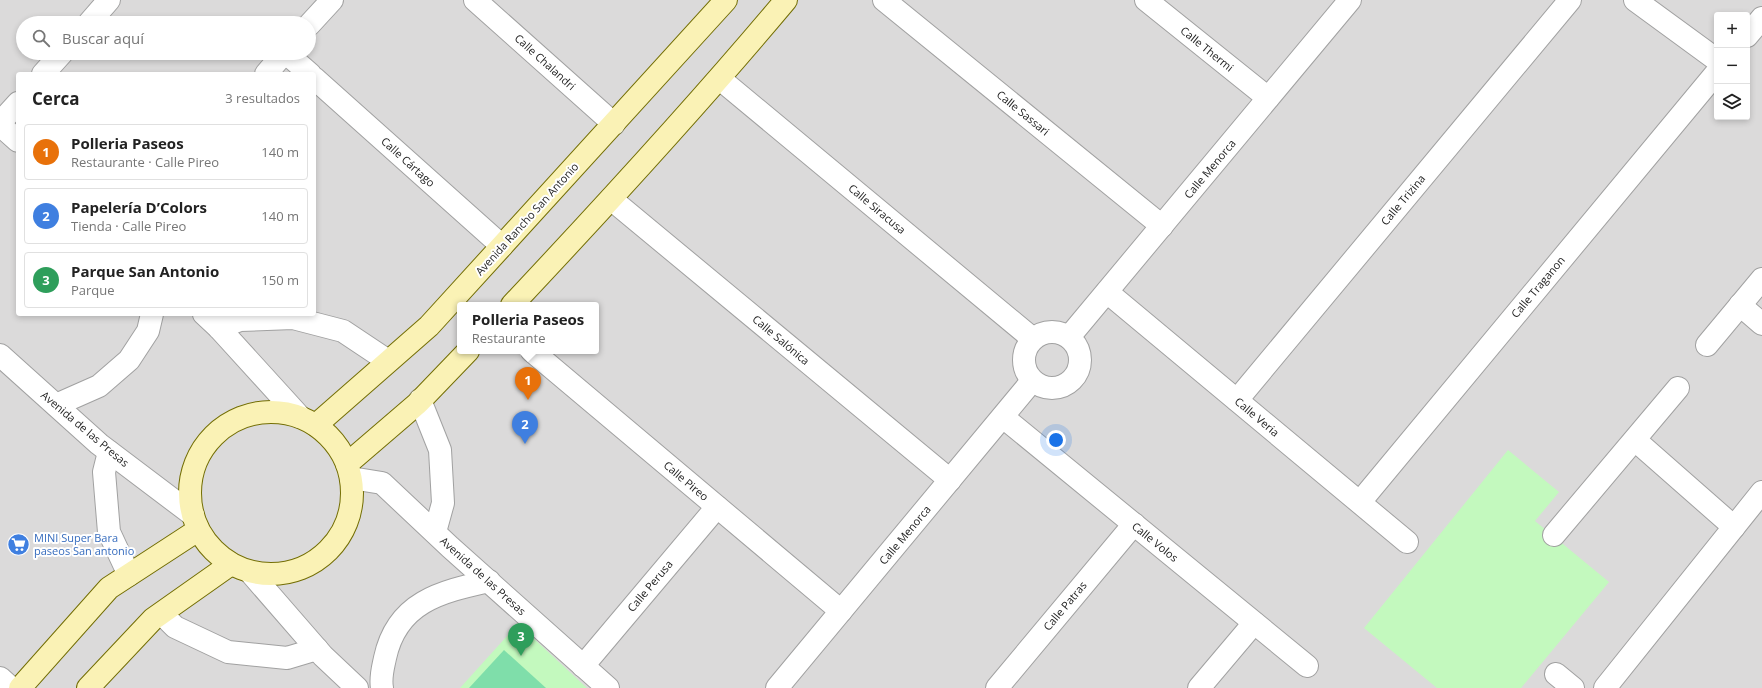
<!DOCTYPE html>
<html lang="es">
<head>
<meta charset="utf-8">
<style>
  body { margin:0; font-family:"Open Sans",sans-serif; background:#f2f2f2; color:#222 }
  .controls { position:absolute; right:12px; top:12px; display:grid; overflow:hidden; border-radius:4px; box-shadow:0 2px 6px #0003 }
  .controls button { width:36px; height:36px; display:grid; place-items:center; padding:0; border:0; border-bottom:1px solid #e0e0e0; background:#fff; color:#222; font:20px sans-serif }
  .you { position:absolute; left:1056px; top:440px; width:14px; height:14px; margin:-10px; border:3px solid #fff; border-radius:50%; background:#1a73e8; box-shadow:0 0 0 6px #1a73e833 }
  .badge { display:grid; place-items:center; width:26px; height:26px; border-radius:50%; background:#7c3aed; color:#fff; font-size:13px; font-weight:700 }
  .pin { position:absolute; translate:-50% -33px; filter:drop-shadow(0 1px 2px #0008) }
  .pin::after { content:''; position:absolute; top:21px; width:14px; height:12px; background:inherit; clip-path:polygon(0 0,100% 0,50% 100%) }
  .popup { position:absolute; left:457px; top:302px; width:142px; height:52px; box-sizing:border-box; display:grid; place-content:center; border-radius:4px; background:#fff; filter:drop-shadow(0 1px 3px #0005); font-size:13px; white-space:nowrap; color:#767676 }
  .popup b { font-size:15px; color:#222 }
  .popup::after { content:''; position:absolute; left:50%; top:100%; margin-left:-8px; border:8px solid transparent; border-top-color:#fff }
  .list { margin:0; padding:0; list-style:none }
  h2 { display:flex; justify-content:space-between; align-items:center; height:52px; margin:0; padding:0 16px; font-size:17px }
  h2 small { font-size:13px; font-weight:400; color:#767676 }
  .list li { display:grid; grid-template-columns:26px 1fr auto; gap:12px; align-items:center; box-sizing:border-box; height:56px; margin:0 8px 8px; padding:0 8px; border:1px solid #e0e0e0; border-radius:4px }
  .list b { display:block; font-size:15px; white-space:nowrap }
  .list p { margin:0; font-size:13px; white-space:nowrap; color:#767676 }
  .list em { font-size:13px; font-style:normal; color:#767676 }
  .icon { flex:none; width:22px; height:22px; fill:none; stroke:currentColor; stroke-width:2; stroke-linecap:round; stroke-linejoin:round }
  .map { position:relative; flex:none; width:1762px; height:688px; overflow:hidden }
  .search { position:absolute; background:#fff; box-shadow:0 2px 6px #0003; left:16px; top:16px; width:300px; height:44px; display:flex; align-items:center; gap:10px; box-sizing:border-box; padding:0 14px; border-radius:22px; color:#767676; font-size:15px }
  .panel { position:absolute; background:#fff; box-shadow:0 2px 6px #0003; left:16px; top:72px; width:300px; height:244px; border-radius:4px }
  .map>svg:first-child { display:block }
  .residential { fill:#dbdada; fill-rule:evenodd }
  .park { fill:#c3f9be }
  .pitch { fill:#7fdeaa }
  .lines { fill:none; stroke-linecap:round; stroke-linejoin:round }
  .street-casing { stroke:#a1a1a1; stroke-width:24 }
  .secondary-casing { stroke:#736e04; stroke-width:24 }
  .street { stroke:#fff; stroke-width:22 }
  .secondary { stroke:#faf2b5; stroke-width:22 }
  .labels { text-anchor:middle; stroke-width:4; stroke-linejoin:round; paint-order:stroke }
  .street-label { font-size:11px; fill:#1d1d1d; stroke:#fff }
  .shop-label { font-size:11px; fill:#366cbe; stroke:#fff; text-anchor:start }
</style>
</head>
<body>
<div class="map">
<svg width="1762" height="688" viewBox="0 0 1762 688">
  <rect width="100%" height="100%" fill="#eee8e2"/>
  <path class="residential" d="M 0,0 L 1762,0 L 1762,688 L 0,688 ZM 1717,15 L 1747,15 L 1747,117 L 1717,117 ZM 23,23 L 309,23 L 309,53 L 23,53 ZM 18,74 L 314,74 L 314,314 L 18,314 ZM 460,305 L 596,305 L 596,351 L 460,351 Z"/>
  <g class="park">
    <polygon points="1508,450 1559,492 1535,521 1609,582 1521,688 1437,688 1364,628"/>
    <polygon points="518,624 587,688 460,688"/>
  </g>
  <polygon class="pitch" points="504,650 546,688 469,688"/>
  <g class="lines">
    <defs>
      <g id="street">
        <polyline points="475,0 614,124"/>
        <polyline points="884,0 1162,226"/>
        <polyline points="1146,0 1268,98"/>
        <polyline points="1635,0 1717,60"/>
        <polyline points="89,23 109,0"/>
        <polyline points="309,25 332,0"/>
        <polyline points="1747,36 1762,18"/>
        <polyline points="286,53 310,74"/>
        <polyline points="43,74 62,53"/>
        <polyline points="266,74 284,53"/>
        <polyline points="314,78 502,246"/>
        <polyline points="720,79 1033,339"/>
        <polyline points="0,123 18,103"/>
        <polyline points="0,125 18,141"/>
        <polyline points="611,199 950,480"/>
        <polyline points="1107,292 1407,542"/>
        <polyline points="1740,305 1762,324"/>
        <polyline points="204,314 219,328 300,417"/>
        <polyline points="219,328 240,320 293,318 343,331 388,361"/>
        <circle cx="1052" cy="360" r="28"/>
        <polyline points="1069,337 1350,0"/>
        <polyline points="1707,345 1762,279"/>
        <polyline points="532,351 841,611"/>
        <polyline points="0,355 99,444 193,515"/>
        <polyline points="420,400 440,450 443,503 435,532"/>
        <polyline points="1237,400 1570,0"/>
        <polyline points="56,405 99,386 129,360 148,331 152,314"/>
        <polyline points="1003,417 1307,666"/>
        <polyline points="1635,440 1734,527"/>
        <polyline points="109,452 104,472 109,532 129,575"/>
        <polyline points="351,478 382,483 450,547 608,688"/>
        <polyline points="1360,502 1717,72"/>
        <polyline points="1554,535 1678,388"/>
        <polyline points="250,572 323,656 357,688"/>
        <polyline points="162,614 175,627 228,652 287,658 317,649"/>
        <polyline points="583,666 717,507"/>
        <polyline points="1556,674 1573,688"/>
        <polyline points="0,678 11,688"/>
        <path d="M 382,688 C 380,677 383,668 385,658 C 397,602 440,592 489,581"/>
        <polyline points="777,688 1032,381"/>
        <polyline points="997,688 1134,524"/>
        <polyline points="1199,688 1254,623"/>
        <polyline points="1605,688 1762,492"/>
      </g>
      <g id="secondary">
        <path d="M 512,305 C 606,205 698,105 786,0"/>
        <circle cx="271" cy="493" r="81"/>
        <polyline points="316,425 429,326 726,0"/>
        <polyline points="347,464 418,403 468,351"/>
        <polyline points="20,688 109,588 198,530"/>
        <polyline points="88,688 153,619 231,564"/>
      </g>
    </defs>
    <use href="#street" class="street-casing"/>
    <use href="#secondary" class="secondary-casing"/>
    <use href="#street" class="street"/>
    <use href="#secondary" class="secondary"/>
  </g>
  <defs>
    <symbol id="supermarket-disc" viewBox="-11 -11 22 22"><circle r="9.5" fill="#3f7fe0" stroke="#fff"/><path d="M-6-5.5h2.5l.6 2H6L4.5 2H-2.5L-4.4-4H-6ZM-1.5 3.2a1.3 1.3 0 1 0 .1 0ZM3 3.2a1.3 1.3 0 1 0 .1 0Z" fill="#fff"/></symbol>
  </defs>
  <g fill-rule="evenodd">
    <use href="#supermarket-disc" x="6" y="532" width="25" height="25"/>
  </g>
  <g class="labels">
    <g class="street-label">
      <text transform="translate(1207 49) rotate(39)" y="4">Calle Thermi</text>
      <text transform="translate(545 62) rotate(42)" y="4">Calle Chalandri</text>
      <text transform="translate(1023 113) rotate(39)" y="4">Calle Sassari</text>
      <text transform="translate(408 162) rotate(42)" y="4">Calle Cártago</text>
      <text transform="translate(1210 169) rotate(-50)" y="4">Calle Menorca</text>
      <text transform="translate(1403 200) rotate(-50)" y="4">Calle Trizina</text>
      <text transform="translate(877 209) rotate(40)" y="4">Calle Siracusa</text>
      <text transform="translate(527 219) rotate(-48)" y="4">Avenida Rancho San Antonio</text>
      <text transform="translate(1538 287) rotate(-50)" y="4">Calle Traganon</text>
      <text transform="translate(781 340) rotate(40)" y="4">Calle Salónica</text>
      <text transform="translate(1257 417) rotate(40)" y="4">Calle Veria</text>
      <text transform="translate(85 429) rotate(40)" y="4">Avenida de las Presas</text>
      <text transform="translate(686 481) rotate(40)" y="4">Calle Pireo</text>
      <text transform="translate(905 535) rotate(-50)" y="4">Calle Menorca</text>
      <text transform="translate(1155 542) rotate(39)" y="4">Calle Volos</text>
      <text transform="translate(483 576) rotate(42)" y="4">Avenida de las Presas</text>
      <text transform="translate(650 586) rotate(-50)" y="4">Calle Perusa</text>
      <text transform="translate(1065 606) rotate(-50)" y="4">Calle Patras</text>
    </g>
    <g class="shop-label">
      <text x="34" y="542">MINI Super Bara<tspan x="34" dy="13">paseos San antonio</tspan></text>
    </g>
  </g>
</svg>
<div class="controls">
<button>+</button>
<button>−</button>
<button><svg class="icon" aria-label="layers" viewBox="0 0 24 24"><path d="M12 4l9 5-9 5-9-5zM3 14l9 5 9-5"/></svg></button>
</div>
<div class="you"></div>
<div class="pin badge" style="left:528px;top:400px;background:#e8710a">1</div>
<div class="popup"><b>Polleria Paseos</b>Restaurante</div>
<div class="pin badge" style="left:525px;top:444px;background:#3f7fe0">2</div>
<div class="pin badge" style="left:521px;top:656px;background:#2e9e5b">3</div>
<div class="search"><svg class="icon" aria-label="search" viewBox="0 0 24 24"><circle cx="10" cy="10" r="6"/><path d="M15 15l6 6"/></svg>Buscar aquí</div>
<section class="panel">
<h2>Cerca<small>3 resultados</small></h2>
<ul class="list">
<li><span class="badge" style="background:#e8710a">1</span><div><b>Polleria Paseos</b><p>Restaurante · Calle Pireo</p></div><em>140 m</em></li>
<li><span class="badge" style="background:#3f7fe0">2</span><div><b>Papelería D’Colors</b><p>Tienda · Calle Pireo</p></div><em>140 m</em></li>
<li><span class="badge" style="background:#2e9e5b">3</span><div><b>Parque San Antonio</b><p>Parque</p></div><em>150 m</em></li>
</ul>
</section>
</div>
</body>
</html>
